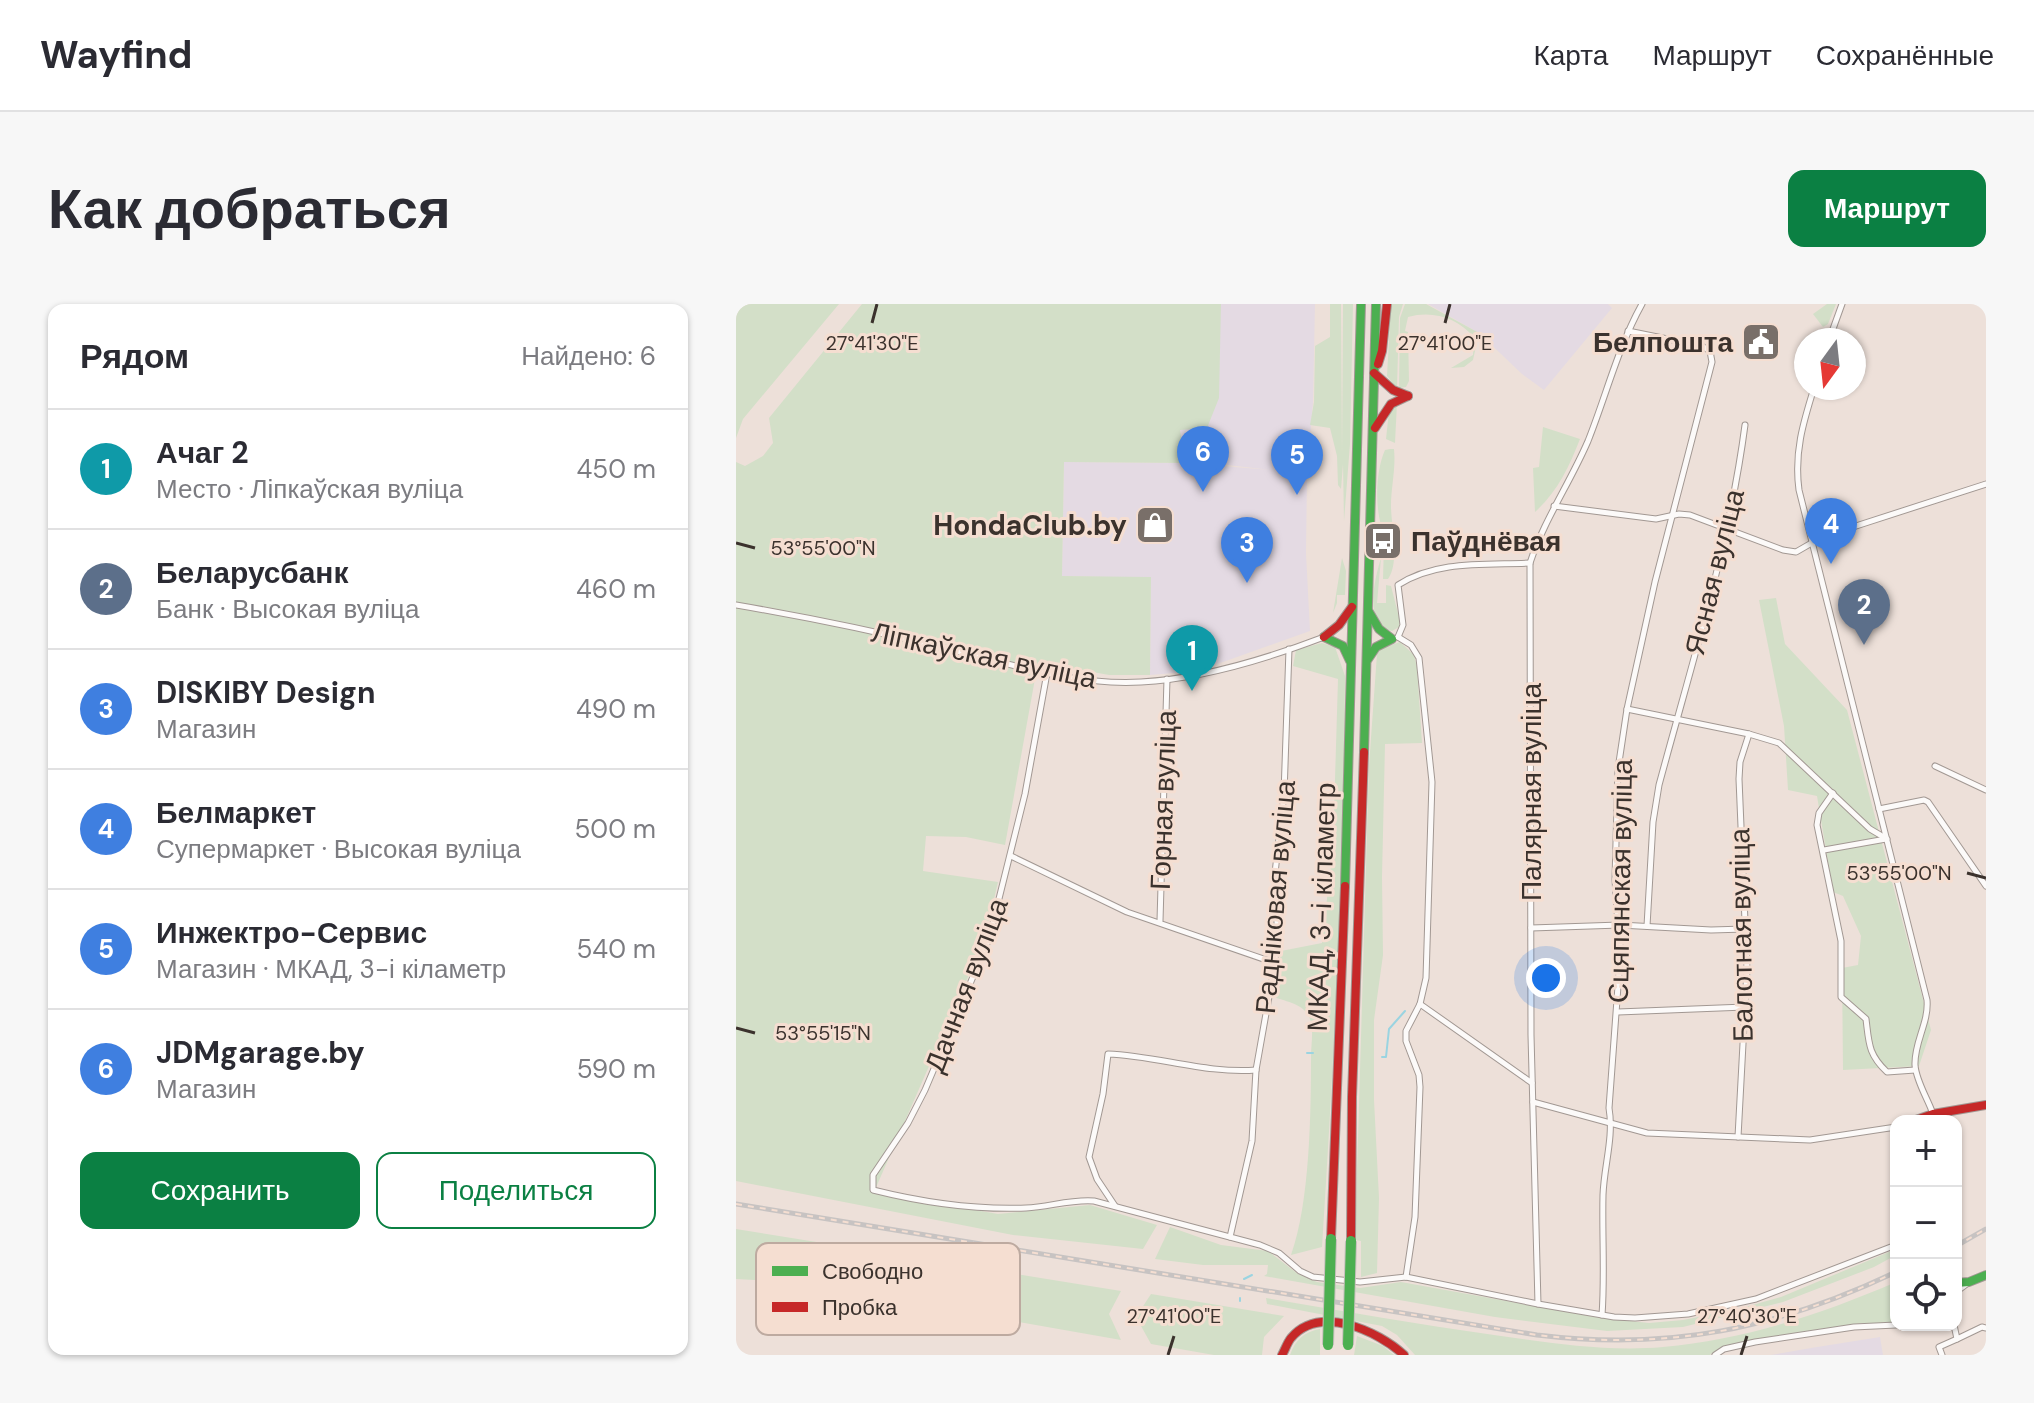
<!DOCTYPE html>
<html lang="ru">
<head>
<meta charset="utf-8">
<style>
  body { margin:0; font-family:"DM Sans",sans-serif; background:#f7f7f7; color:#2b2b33 }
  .controls { position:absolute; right:24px; bottom:24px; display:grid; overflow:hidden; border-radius:16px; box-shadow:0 2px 6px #0004 }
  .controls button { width:72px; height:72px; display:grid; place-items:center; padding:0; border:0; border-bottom:2px solid #e1e1e2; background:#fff; color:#2b2b33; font:40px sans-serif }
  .compass { position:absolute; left:1058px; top:24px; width:72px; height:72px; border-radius:50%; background:#fff; box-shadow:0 2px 6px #0004; rotate:195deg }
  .you { position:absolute; left:810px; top:674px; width:28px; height:28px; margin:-20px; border:6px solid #fff; border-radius:50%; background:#1a73e8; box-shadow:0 0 0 12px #1a73e833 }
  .badge { display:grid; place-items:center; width:52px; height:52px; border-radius:50%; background:#0b8043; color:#fff; font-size:26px; font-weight:700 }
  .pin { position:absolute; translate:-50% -66px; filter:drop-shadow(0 2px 4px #0008) }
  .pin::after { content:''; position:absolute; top:42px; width:28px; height:24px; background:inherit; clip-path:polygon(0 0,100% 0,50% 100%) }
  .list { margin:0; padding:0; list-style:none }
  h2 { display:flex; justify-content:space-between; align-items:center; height:104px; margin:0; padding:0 32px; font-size:34px }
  h2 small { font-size:26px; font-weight:400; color:#7c7c81 }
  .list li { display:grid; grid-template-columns:52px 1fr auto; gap:24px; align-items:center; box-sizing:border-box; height:120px; padding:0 32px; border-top:2px solid #e1e1e2 }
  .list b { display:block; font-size:30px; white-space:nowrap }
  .list p { margin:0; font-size:26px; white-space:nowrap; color:#7c7c81 }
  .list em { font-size:26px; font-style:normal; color:#7c7c81 }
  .actions { display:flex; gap:16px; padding:24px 32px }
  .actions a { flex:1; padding:18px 0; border:2px solid #0b8043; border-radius:16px; text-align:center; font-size:28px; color:#0b8043 }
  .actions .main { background:#0b8043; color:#fff }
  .icon { flex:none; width:44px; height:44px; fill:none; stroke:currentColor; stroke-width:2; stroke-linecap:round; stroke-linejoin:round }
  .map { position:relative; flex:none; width:1250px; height:1051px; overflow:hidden; border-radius:16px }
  header { display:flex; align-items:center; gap:48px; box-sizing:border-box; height:112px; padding:0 40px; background:#fff; border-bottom:2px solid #e1e1e2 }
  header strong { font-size:38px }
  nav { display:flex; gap:44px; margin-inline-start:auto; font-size:28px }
  .intro { display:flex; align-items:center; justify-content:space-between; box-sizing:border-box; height:192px; padding:0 48px }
  h1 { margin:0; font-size:56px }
  .button { padding:20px 36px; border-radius:16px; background:#0b8043; color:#fff; font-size:28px; font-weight:700 }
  main { display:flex; gap:48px; padding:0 48px }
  aside { flex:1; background:#fff; border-radius:16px; box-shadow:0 2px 6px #0004 }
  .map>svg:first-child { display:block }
  .industrial { fill:#e4dae3 }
  .green { fill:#d3dfc8 }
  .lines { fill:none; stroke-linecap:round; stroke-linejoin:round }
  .stream { stroke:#9ad4e1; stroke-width:2 }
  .street-casing { stroke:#a29893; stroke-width:7 }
  .fast-casing { stroke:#a29893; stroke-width:10 }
  .jam-casing { stroke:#a29893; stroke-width:10 }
  .street { stroke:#fcfaf9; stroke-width:5 }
  .fast { stroke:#4caf50; stroke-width:8 }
  .jam { stroke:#c62828; stroke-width:8 }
  .rail-casing { stroke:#c7c3c2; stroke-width:5 }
  .rail { stroke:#f5ded1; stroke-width:2; stroke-dasharray:6; stroke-linecap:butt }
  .fast-bridge-casing { stroke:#c6bfbc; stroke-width:12; stroke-linecap:butt }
  .fast-bridge { stroke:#4caf50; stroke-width:10 }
  .ticks { fill:none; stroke:#3b322d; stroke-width:3 }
  .labels { text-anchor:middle; stroke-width:6; stroke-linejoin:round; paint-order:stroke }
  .poi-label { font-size:28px; font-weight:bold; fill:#3b322d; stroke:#f5ded1; text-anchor:end }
  .street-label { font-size:28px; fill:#3b322d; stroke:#f5ded1 }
  .key { fill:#f5ded1; stroke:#bdaaa0; stroke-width:2 }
  .key-label { font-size:22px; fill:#3b322d }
  .ticks-label { font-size:20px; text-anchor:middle; fill:#3b322d; stroke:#f5ded1; stroke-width:6; stroke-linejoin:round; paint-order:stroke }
</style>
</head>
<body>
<header>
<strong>Wayfind</strong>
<nav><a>Карта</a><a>Маршрут</a><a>Сохранённые</a></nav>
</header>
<div class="intro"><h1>Как добраться</h1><a class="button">Маршрут</a></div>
<main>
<aside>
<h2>Рядом<small>Найдено: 6</small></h2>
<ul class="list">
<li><span class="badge" style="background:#0f9aa8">1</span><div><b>Ачаг 2</b><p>Место · Ліпкаўская вуліца</p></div><em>450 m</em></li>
<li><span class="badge" style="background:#5c6f8a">2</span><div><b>Беларусбанк</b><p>Банк · Высокая вуліца</p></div><em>460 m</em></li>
<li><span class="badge" style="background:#3f7fe0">3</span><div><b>DISKIBY Design</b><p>Магазин</p></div><em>490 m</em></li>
<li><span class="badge" style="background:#3f7fe0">4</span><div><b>Белмаркет</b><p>Супермаркет · Высокая вуліца</p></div><em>500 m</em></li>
<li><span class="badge" style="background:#3f7fe0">5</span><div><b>Инжектро-Сервис</b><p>Магазин · МКАД, 3-і кіламетр</p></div><em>540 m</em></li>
<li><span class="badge" style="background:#3f7fe0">6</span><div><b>JDMgarage.by</b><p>Магазин</p></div><em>590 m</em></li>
</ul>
<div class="actions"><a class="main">Сохранить</a><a>Поделиться</a></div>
</aside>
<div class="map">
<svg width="1250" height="1051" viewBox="0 0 1250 1051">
  <rect width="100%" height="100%" fill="#ede0d9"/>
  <g class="industrial">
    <polygon points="485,0 579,0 577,98 571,172 570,249 574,327 487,358 450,368 414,371 415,274 326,272 328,158 449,159 535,166 448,156 443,126"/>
    <polygon points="692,0 872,0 876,4 808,86 786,70 743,29"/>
    <polygon points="1144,1033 1147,1051 1035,1051 1075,1044"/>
  </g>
  <g class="green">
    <polygon points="0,0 103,0 7,115 0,134"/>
    <polygon points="126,0 485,0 483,94 471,124 444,126 449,159 328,158 326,272 415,273 414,371 373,371 302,358 269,541 230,533 190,532 187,567 262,578 249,634 138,888 262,910 354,901 421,921 407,945 277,931 0,877 0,158 9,162 27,152 37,139 33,114"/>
    <polygon points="594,0 605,0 606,151 607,0 617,0 614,140 608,217 607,160 605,185 602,181 601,152 594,124 574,121 578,98 579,42 594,33"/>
    <polygon points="655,0 667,0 663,13 661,84 651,72"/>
    <path d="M 669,0 L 690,0 L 743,29 L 737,56 L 728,63 L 715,64 L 737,51 L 738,33 C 721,14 697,6 672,13 L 669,27 L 672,28 L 673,77 L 670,83 L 663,84 L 664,14 Z"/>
    <polygon points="1091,0 1100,0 1092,20 1087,23 1077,10"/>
    <polygon points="661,99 659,139 650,135 653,107"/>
    <path d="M 807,123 L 844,135 C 833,163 822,187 799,208 L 797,164 L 803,163 Z"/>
    <path d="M 654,145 L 658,145 C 660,165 655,183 655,202 C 655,221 664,259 652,275 L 647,275 L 648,239 L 651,239 L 650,221 L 645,221 C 639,200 640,166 649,146 Z"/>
    <polygon points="606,254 610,267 609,291 601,291 601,299 597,309"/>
    <path d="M 645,254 L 641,299 L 650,299 L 650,281 L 655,282 L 664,317 L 663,323 L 656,327 C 627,320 639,274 645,254 Z"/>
    <polygon points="1040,294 1049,340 1111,406 1195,726 1183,762 1107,766 1106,664 1122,661 1125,632 1107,592 1097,588 1081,492 1052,486 1048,422 1023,296"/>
    <polygon points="664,338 678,351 681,363 686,439 649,440 646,573 647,651 638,716 638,796 643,894 641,969 625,973 625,937 619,936 633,462 641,350 646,344"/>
    <path d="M 586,339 L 599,343 L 609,372 C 608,563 598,753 586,943 L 555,951 C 574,899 575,808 575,752 C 575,741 578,725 574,715 C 569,700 551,698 538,693 L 545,647 L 586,639 L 597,542 L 602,375 L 557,362 L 560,346 Z"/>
    <polygon points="434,923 485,941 532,947 562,970 581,978 624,984 665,978 865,1014 913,1019 947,1016 1002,1005 1045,993 1153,948 1160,947 1160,951 1138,963 1047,998 947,1023 871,1027 759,1013 528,972 531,970 532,961 467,961 419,955"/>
    <polygon points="0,925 385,987 373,1010 385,1036 57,978 0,975"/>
    <path d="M 1160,978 L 1160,1018 L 1134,1021 L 1126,1019 C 1100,1024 984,1037 974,1051 L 679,1051 L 661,1031 L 646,1022 L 531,1000 L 530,994 C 606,1007 682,1020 758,1031 C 814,1039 871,1048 927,1043 C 1008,1036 1086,1010 1160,978 Z"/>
    <polygon points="415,990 548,1012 528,1033 526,1051 478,1051 415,1040 400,1013"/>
    <path d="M 584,1025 L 584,1051 L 554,1051 C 559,1036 568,1028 584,1025 Z"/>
    <polygon points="621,1032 647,1042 658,1051 618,1051"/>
  </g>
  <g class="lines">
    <g class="stream">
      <polyline points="571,749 577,749"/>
      <polyline points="646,753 650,753 653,725 669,707"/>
      <polyline points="508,975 516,971"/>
      <polyline points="504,997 504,994"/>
    </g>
    <defs>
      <g id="street">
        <polyline points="1093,36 1106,0"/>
        <path d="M 1078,84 C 1067,119 1058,149 1063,186 L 1191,696 C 1193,719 1178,738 1179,761 C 1180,777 1192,795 1197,810"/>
        <polyline points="818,202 920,215 943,210 954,211 1047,246 1060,248 1086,233 1250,180"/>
        <path d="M 0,301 C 70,313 139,327 208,344 C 272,359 338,382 405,378 C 464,375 533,354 588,333"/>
        <polyline points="662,333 675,341 683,354 696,478 690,674 684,700 670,727 670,737 683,771 684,783 679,913 670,973"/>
        <path d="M 662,333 L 667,321 L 662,281 C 700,256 750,261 794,259"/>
        <path d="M 311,369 L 289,490 L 253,635 L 189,786 L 172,819 L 137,871 L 137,886 C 185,898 240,906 290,904 C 313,903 335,895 358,897 L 524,941 L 543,949 L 564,967 L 577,973 L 624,978 L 670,973 L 802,1000 L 878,1013 L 899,1014 L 952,1010 L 1020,995 L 1160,941"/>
        <polyline points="891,405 1013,430 1043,439 1134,525 1151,535"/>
        <polyline points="1199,462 1250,486"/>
        <path d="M 1097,489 L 1083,509 L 1081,521 L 1105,637 L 1105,693 L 1130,715 C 1133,739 1132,750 1151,768 L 1179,766"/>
        <polyline points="1143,505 1188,496 1192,498 1250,582"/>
        <polyline points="1088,546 1150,535"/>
        <polyline points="275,552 391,608 539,659"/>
        <polyline points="424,617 431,375"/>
        <path d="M 911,622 L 917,518 L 923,481 C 955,362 993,243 1009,121"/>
        <polyline points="795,624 884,621 975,626 1009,625"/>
        <polyline points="684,700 796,779"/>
        <polyline points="882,708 1009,703"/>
        <polyline points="797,798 911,829 1074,836 1160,823"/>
        <polyline points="1002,833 1011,665 1003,475 1004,458 1013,430"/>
        <path d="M 379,902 L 361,875 L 353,853 L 367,790 L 372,750 C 422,752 471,770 520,766"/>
        <polyline points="494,933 516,837 520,766 539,659 541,619 539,569 548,490 553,345"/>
        <polyline points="1220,988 1232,979"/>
        <path d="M 802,1000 L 795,731 L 794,259 C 808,216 834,179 852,137 C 870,92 882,43 906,0"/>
        <path d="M 866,1011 C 869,971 866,931 867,891 C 868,862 878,833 873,804 L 884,655 L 884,621 L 881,608 L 879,575 L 882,465 L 891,405 L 919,278 L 976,58 L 974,47 L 966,42 L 892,27"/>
        <polyline points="1218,1021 1221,1035 1246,1023 1250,1024"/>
        <polyline points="979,1051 988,1045 1019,1038 1118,1023 1160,1021"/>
        <polyline points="1206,1051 1203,1043 1221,1035"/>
      </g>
      <g id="fast">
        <polyline points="588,333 607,342 614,357"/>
        <polyline points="632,355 640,343 656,335 643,325 633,308"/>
        <polyline points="628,448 640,0"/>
        <polyline points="609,582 625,0"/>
        <polyline points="1220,979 1233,978 1250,971"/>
      </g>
      <g id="jam">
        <polyline points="642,60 646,47 651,0"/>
        <polyline points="638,69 657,86 672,92"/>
        <polyline points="639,124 655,100 672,92"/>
        <polyline points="588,333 603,321 616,303"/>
        <polyline points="1177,817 1197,810 1250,801"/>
        <polyline points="595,935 609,582"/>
        <polyline points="615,937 616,793 628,448"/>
        <path d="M 546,1051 C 549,1046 551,1039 555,1034 C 584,1000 642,1027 668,1051"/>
      </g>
    </defs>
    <use href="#street" class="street-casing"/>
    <use href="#fast" class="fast-casing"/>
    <use href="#jam" class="jam-casing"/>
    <use href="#street" class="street"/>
    <use href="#fast" class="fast"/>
    <use href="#jam" class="jam"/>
    <defs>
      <g id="rail">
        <path d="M 0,900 L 801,1031 C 934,1047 1040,1025 1160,968"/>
        <polyline points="1220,942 1250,925"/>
      </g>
    </defs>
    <use href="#rail" class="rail-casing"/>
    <use href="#rail" class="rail"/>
    <defs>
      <g id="fast-bridge">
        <polyline points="592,1041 595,935"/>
        <polyline points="612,1041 615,937"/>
      </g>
    </defs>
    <use href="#fast-bridge" class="fast-bridge-casing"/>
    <use href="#fast-bridge" class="fast-bridge"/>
  </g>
  <path class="ticks" d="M 136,19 L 141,0M 709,19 L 714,0M 0,239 L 19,244M 1231,569 L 1250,574M 0,724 L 19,729M 432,1051 L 438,1032M 1005,1051 L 1011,1032"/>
  <defs>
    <symbol id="civic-square" viewBox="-11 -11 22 22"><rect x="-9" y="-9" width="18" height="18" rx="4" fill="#796f69" stroke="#f5ded1"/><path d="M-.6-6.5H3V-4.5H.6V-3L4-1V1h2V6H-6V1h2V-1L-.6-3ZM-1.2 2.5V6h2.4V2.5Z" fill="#fff"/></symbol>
    <symbol id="shop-square" viewBox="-11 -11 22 22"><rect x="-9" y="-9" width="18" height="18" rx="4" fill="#796f69" stroke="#f5ded1"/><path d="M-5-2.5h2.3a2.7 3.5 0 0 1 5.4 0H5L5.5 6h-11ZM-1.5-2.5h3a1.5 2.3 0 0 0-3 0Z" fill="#fff"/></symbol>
    <symbol id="bus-square" viewBox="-11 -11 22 22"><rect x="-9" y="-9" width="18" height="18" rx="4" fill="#796f69" stroke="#f5ded1"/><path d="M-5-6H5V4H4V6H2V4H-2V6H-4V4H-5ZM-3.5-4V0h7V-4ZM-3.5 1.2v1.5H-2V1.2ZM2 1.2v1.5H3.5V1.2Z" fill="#fff"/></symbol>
  </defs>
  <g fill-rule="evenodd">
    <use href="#civic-square" x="1003" y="16" width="44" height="44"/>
    <use href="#shop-square" x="397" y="199" width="44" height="44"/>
    <use href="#bus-square" x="625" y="215" width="44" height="44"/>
  </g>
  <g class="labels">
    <g class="poi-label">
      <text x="997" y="48">Белпошта</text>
      <text x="391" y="231">HondaClub.by</text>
      <text x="675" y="247" text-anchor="start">Паўднёвая</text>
    </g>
    <g class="street-label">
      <text transform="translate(978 268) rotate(-76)" y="10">Ясная вуліца</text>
      <text transform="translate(248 351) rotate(12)" y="10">Ліпкаўская вуліца</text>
      <text transform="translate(795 488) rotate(-90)" y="10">Палярная вуліца</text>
      <text transform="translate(427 496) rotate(-88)" y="10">Горная вуліца</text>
      <text transform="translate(884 577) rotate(-89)" y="10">Сцяпянская вуліца</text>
      <text transform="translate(539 593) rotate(-85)" y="10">Радніковая вуліца</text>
      <text transform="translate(585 603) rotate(-88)" y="10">МКАД, 3-і кіламетр</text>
      <text transform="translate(1005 631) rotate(-91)" y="10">Балотная вуліца</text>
      <text transform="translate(230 681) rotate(-69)" y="10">Дачная вуліца</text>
    </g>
  </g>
  <rect x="20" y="939" width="264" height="92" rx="12" class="key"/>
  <rect x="36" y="962" width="36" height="10" fill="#4caf50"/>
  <rect x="36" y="998" width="36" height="10" fill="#c62828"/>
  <g class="key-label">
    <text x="86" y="975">Свободно</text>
    <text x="86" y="1011">Пробка</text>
  </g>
  <g class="ticks-label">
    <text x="136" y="46">27°41'30"E</text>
    <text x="709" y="46">27°41'00"E</text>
    <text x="87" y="251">53°55'00"N</text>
    <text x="1163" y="576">53°55'00"N</text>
    <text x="87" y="736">53°55'15"N</text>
    <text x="438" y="1019">27°41'00"E</text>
    <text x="1011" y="1019">27°40'30"E</text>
  </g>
</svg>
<div class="controls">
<button>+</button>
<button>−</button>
<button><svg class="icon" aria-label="locate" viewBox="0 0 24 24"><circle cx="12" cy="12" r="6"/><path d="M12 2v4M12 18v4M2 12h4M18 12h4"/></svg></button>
</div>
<svg class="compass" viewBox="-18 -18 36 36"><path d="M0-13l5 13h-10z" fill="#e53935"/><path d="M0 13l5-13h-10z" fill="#7c7c81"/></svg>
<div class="you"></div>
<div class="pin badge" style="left:456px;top:387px;background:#0f9aa8">1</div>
<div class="pin badge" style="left:1128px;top:341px;background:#5c6f8a">2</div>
<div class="pin badge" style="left:511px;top:279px;background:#3f7fe0">3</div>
<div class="pin badge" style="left:1095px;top:260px;background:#3f7fe0">4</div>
<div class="pin badge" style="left:561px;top:191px;background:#3f7fe0">5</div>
<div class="pin badge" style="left:467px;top:188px;background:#3f7fe0">6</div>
</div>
</main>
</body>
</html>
